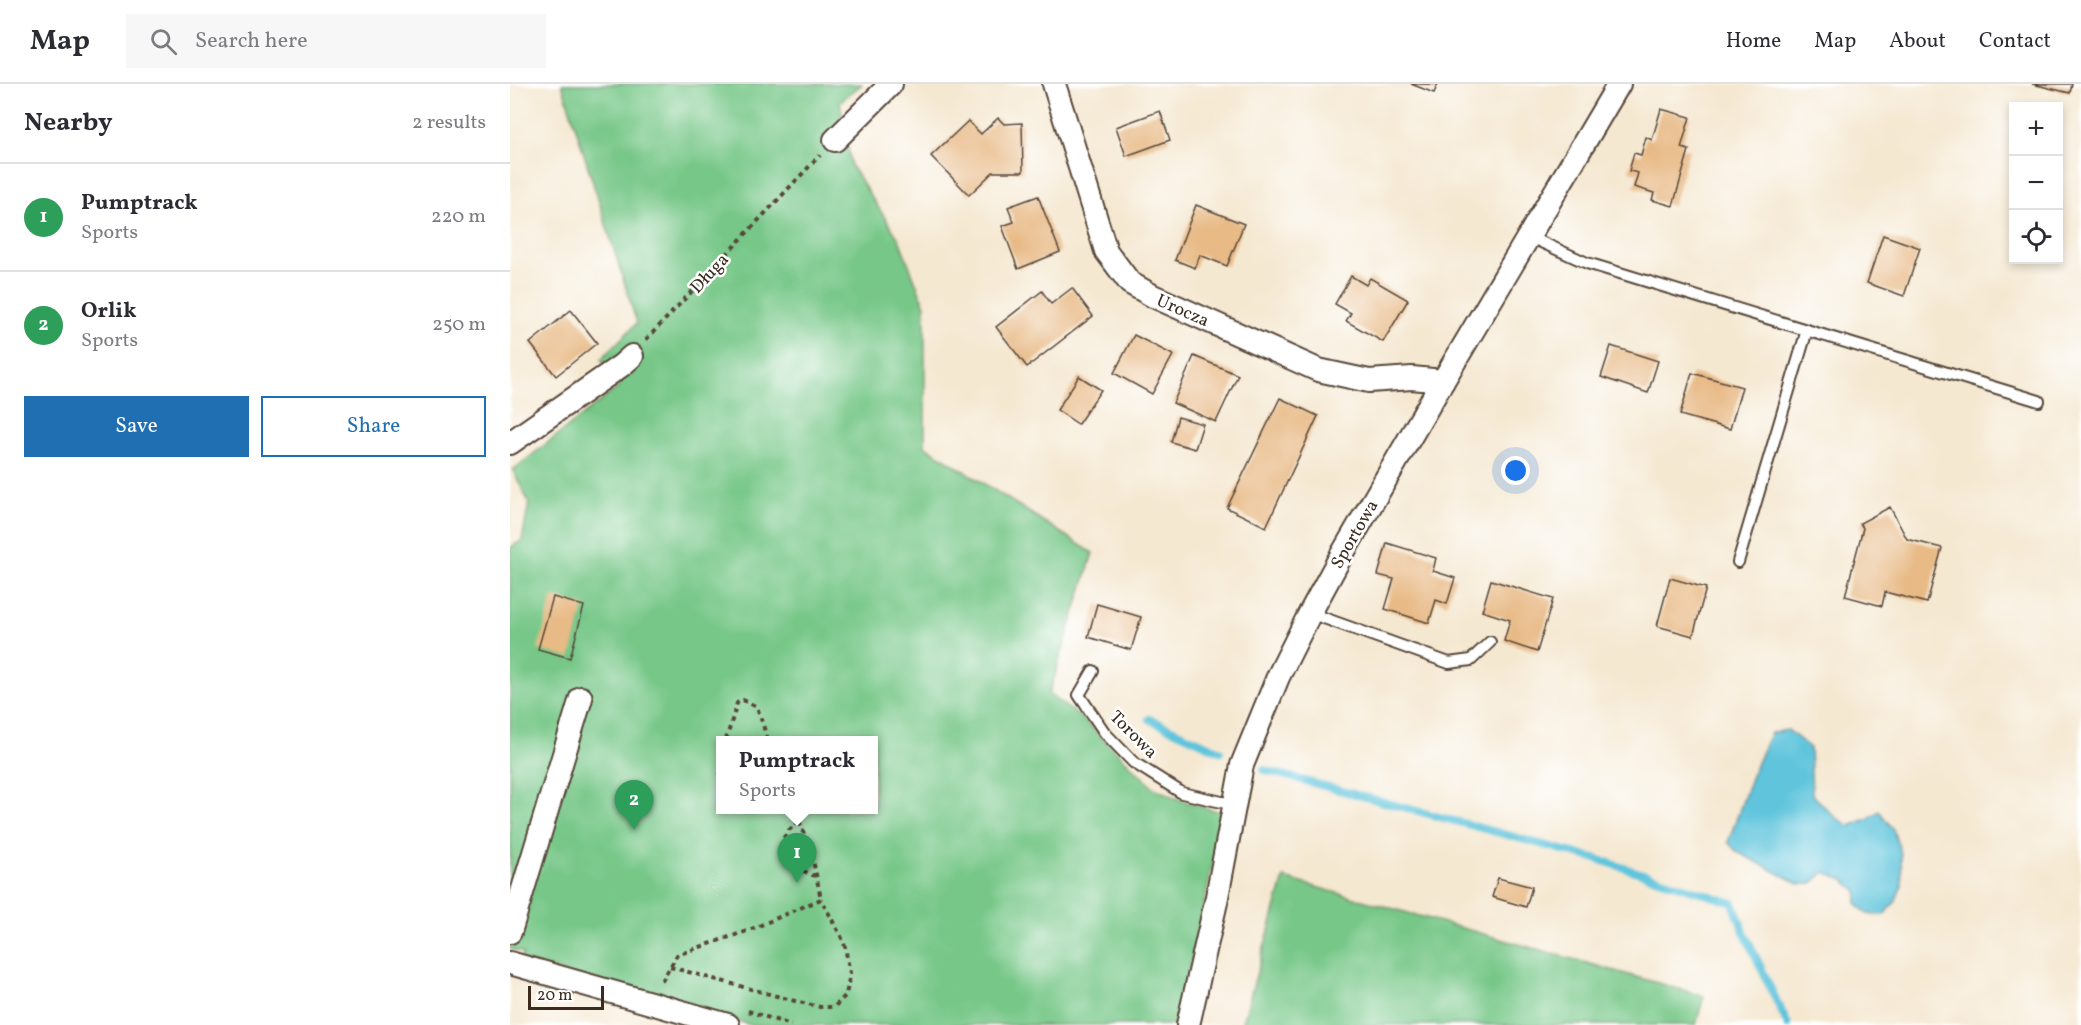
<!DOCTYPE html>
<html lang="en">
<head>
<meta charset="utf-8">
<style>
  body { margin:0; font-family:Vollkorn,serif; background:#f7f7f7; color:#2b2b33 }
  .controls { position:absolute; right:18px; top:18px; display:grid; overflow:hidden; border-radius:0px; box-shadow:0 3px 9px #0003 }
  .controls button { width:54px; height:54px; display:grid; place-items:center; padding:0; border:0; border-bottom:2px solid #e1e1e2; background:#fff; color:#2b2b33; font:30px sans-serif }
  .scale { position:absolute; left:18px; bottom:15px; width:76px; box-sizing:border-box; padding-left:6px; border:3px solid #3b2a1e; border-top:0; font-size:16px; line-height:21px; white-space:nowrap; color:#3b2a1e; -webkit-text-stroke:4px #fff; paint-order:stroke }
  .you { position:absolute; left:1006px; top:387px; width:21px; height:21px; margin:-15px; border:4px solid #fff; border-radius:50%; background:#1a73e8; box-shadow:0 0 0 9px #1a73e833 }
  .badge { display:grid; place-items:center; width:39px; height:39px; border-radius:50%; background:#1f6fb2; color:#fff; font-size:20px; font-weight:700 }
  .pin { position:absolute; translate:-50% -50px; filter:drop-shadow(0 2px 3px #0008) }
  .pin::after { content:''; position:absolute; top:32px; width:21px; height:18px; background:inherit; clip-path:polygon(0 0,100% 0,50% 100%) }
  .popup { position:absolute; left:206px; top:652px; width:162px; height:78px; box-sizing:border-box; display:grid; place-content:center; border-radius:0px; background:#fff; filter:drop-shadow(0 2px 4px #0005); font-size:20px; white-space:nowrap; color:#7c7c81 }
  .popup b { font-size:22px; color:#2b2b33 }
  .popup::after { content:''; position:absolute; left:50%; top:100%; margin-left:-12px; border:12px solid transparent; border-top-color:#fff }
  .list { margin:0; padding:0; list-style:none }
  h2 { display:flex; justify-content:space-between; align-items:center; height:78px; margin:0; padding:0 24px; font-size:26px }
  h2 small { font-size:20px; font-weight:400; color:#7c7c81 }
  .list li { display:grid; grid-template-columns:39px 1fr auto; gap:18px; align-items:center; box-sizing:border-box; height:108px; padding:0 24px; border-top:2px solid #e1e1e2 }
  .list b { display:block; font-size:22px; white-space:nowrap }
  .list p { margin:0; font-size:20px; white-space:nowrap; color:#7c7c81 }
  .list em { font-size:20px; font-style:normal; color:#7c7c81 }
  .actions { display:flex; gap:12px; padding:18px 24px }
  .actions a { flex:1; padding:14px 0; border:2px solid #1f6fb2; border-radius:0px; text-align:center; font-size:21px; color:#1f6fb2 }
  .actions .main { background:#1f6fb2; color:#fff }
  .icon { flex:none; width:33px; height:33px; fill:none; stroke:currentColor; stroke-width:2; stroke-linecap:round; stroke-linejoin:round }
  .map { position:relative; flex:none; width:1571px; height:941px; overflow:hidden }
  header { display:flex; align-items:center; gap:36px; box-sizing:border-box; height:84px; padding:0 30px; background:#fff; border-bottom:2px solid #e1e1e2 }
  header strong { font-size:28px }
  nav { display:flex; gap:33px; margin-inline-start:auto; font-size:21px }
  .search { width:420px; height:54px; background:#f7f7f7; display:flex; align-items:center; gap:15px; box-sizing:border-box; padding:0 21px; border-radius:0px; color:#7c7c81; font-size:22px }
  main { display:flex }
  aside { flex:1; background:#fff }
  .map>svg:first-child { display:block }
  .green { fill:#77c788; stroke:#597853; stroke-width:1.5; fill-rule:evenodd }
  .water { fill:#5ec4dc; stroke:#4c777d; stroke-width:1.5 }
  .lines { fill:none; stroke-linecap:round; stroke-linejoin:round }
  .stream { stroke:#5ec4dc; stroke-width:8 }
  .building { fill:#e8ba86 }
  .lane-casing { stroke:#574639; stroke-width:14 }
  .street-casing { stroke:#574639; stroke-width:26 }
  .path { stroke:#574639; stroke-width:4; stroke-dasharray:4.5 4.5; stroke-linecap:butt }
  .lane { stroke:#fff; stroke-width:10 }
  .street { stroke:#fff; stroke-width:22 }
  .labels { text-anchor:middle; stroke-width:5; stroke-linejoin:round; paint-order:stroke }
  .street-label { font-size:18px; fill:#3b2a1e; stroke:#fff }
</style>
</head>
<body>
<header>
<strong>Map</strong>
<div class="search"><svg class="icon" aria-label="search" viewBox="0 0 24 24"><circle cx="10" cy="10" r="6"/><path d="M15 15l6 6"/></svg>Search here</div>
<nav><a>Home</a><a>Map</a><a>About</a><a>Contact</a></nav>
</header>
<main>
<aside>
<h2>Nearby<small>2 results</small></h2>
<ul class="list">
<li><span class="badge" style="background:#2e9e5b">1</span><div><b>Pumptrack</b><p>Sports</p></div><em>220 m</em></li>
<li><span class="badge" style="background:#2e9e5b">2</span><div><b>Orlik</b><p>Sports</p></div><em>250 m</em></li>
</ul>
<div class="actions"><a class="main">Save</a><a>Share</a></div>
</aside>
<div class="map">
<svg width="1571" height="941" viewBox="0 0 1571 941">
  <rect width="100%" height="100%" fill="#fff"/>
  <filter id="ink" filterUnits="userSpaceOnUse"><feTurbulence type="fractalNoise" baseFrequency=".0167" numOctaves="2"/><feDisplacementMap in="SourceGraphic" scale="12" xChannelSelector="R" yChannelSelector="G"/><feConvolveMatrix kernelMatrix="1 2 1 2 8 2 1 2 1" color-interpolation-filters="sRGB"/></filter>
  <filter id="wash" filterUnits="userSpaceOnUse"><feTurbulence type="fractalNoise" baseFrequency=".008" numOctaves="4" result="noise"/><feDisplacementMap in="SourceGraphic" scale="24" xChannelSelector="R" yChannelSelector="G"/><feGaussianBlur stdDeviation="1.35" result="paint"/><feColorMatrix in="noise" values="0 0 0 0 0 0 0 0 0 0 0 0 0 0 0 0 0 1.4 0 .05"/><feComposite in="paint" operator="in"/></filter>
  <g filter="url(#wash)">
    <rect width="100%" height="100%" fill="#f5e8d1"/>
    <g class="green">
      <path d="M 52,0 L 352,0 L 330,18 L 341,82 L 389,155 L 415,222 L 415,362 L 583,469 L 539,610 L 573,635 L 644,704 L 673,717 L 714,729 L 680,882 L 664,941 L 241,941 L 11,876 L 13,869 L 0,865 L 0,464 L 12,456 L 19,419 L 3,386 L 110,302 L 91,275 L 127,239 ZM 210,656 L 364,656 L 364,726 L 210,726 Z"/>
      <polygon points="774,794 1194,912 1186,941 732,941"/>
    </g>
    <path class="water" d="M 1278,646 L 1300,664 L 1302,710 L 1324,732 L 1339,742 L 1357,735 L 1369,727 L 1383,745 L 1391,770 L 1392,801 L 1385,818 L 1374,831 L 1357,830 L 1347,820 L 1347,807 L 1334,796 L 1315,788 L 1301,800 L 1289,800 L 1227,768 L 1218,758 C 1232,722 1243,682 1261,649 Z"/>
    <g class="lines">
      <g class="stream">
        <polyline points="639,635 710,667"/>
        <polyline points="754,686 1090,776 1223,819 1235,850 1278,941"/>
      </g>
    </g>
    <g id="blocks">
      <g class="building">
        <polygon points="901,0 928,0 924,9"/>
        <polygon points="1522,0 1562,0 1560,9"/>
        <polygon points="1151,25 1180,33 1171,64 1179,66 1163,122 1142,116 1144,109 1124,103 1128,89 1119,87 1124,69 1131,71 1136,53 1142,56"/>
        <polygon points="650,27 660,56 616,72 606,43"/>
        <polygon points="488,34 494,40 512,39 513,88 483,88 459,111 421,72 458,37 471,50"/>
        <polygon points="528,112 550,168 508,185 492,142 504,138 498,123"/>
        <polygon points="686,121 734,140 717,182 690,171 685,184 665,176"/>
        <polygon points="1373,151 1410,164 1394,212 1357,199"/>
        <polygon points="841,192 856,201 860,194 898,216 873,258 836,237 841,229 825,220"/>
        <polygon points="562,204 583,232 517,283 486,243 532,207 541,220"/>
        <polygon points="61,226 87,259 46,292 20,259"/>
        <polygon points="624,251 663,271 642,310 604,289"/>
        <polygon points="1101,262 1148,277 1138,309 1091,293"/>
        <polygon points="684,272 728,291 706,338 663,319"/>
        <polygon points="1182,289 1232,303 1220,345 1170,331"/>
        <polygon points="569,292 591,306 568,340 547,326"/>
        <polygon points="770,314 808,332 756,443 717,424"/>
        <polygon points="668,333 693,340 685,365 661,358"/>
        <polygon points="1380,423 1397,455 1432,464 1417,519 1375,508 1372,522 1335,512 1353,444 1350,439"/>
        <polygon points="877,459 926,474 923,487 945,494 937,520 926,516 919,539 875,525 884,495 868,491"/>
        <polygon points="1160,494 1196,504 1183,552 1147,542"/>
        <polygon points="981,496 1043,515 1027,568 994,557 1000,536 972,527"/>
        <polygon points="43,513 74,522 60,574 28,565"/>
        <polygon points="587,520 631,533 621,566 578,553"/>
        <polygon points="988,794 1022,803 1016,823 982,813"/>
      </g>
    </g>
  </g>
  <g filter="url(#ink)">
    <use href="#blocks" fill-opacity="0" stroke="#574639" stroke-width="1.5"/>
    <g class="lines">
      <defs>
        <g id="lane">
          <polyline points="1018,152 1077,179 1529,317"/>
          <polyline points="1228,478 1297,246"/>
          <polyline points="800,529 939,579 961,576 980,558"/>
          <polyline points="583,587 569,611 595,649 623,678 672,709 725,721"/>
        </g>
        <g id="street">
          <polyline points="544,0 596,167 620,199 643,212 808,286 859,297 902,294 933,297"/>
          <polyline points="325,56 381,0"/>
          <polyline points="0,359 112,281 122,272"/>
          <polyline points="0,848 71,614"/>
          <polyline points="0,879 218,941"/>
          <polyline points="678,941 706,818 732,681 768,593 800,529 831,472 933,297 1109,0"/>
        </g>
      </defs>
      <use href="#lane" class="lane-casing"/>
      <use href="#street" class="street-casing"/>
      <g class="path">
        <polyline points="136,256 310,71"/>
        <polyline points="216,656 227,619 233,616 247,623 258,656"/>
        <polyline points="210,689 210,701"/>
        <path d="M 289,738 L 279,746 L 273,755 C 278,778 283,783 305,792"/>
        <polyline points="160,883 285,917 310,923 324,923 336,911 340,889 334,858 311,815"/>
        <polyline points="152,897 167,871 237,847 311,815 302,771 285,726"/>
        <polyline points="238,927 281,941"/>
      </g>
      <use href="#lane" class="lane"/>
      <use href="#street" class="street"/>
    </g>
  </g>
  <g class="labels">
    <g class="street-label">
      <text transform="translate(199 189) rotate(-47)" y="6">Długa</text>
      <text transform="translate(673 226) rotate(24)" y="6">Urocza</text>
      <text transform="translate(844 450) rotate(-60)" y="6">Sportowa</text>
      <text transform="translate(624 650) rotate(45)" y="6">Torowa</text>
    </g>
  </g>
</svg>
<div class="controls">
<button>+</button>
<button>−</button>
<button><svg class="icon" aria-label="locate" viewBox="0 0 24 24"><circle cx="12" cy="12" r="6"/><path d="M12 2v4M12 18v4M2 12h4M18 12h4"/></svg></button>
</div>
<div class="scale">20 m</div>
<div class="you"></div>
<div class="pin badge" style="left:287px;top:799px;background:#2e9e5b">1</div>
<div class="popup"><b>Pumptrack</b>Sports</div>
<div class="pin badge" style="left:124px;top:746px;background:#2e9e5b">2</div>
</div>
</main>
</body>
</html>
